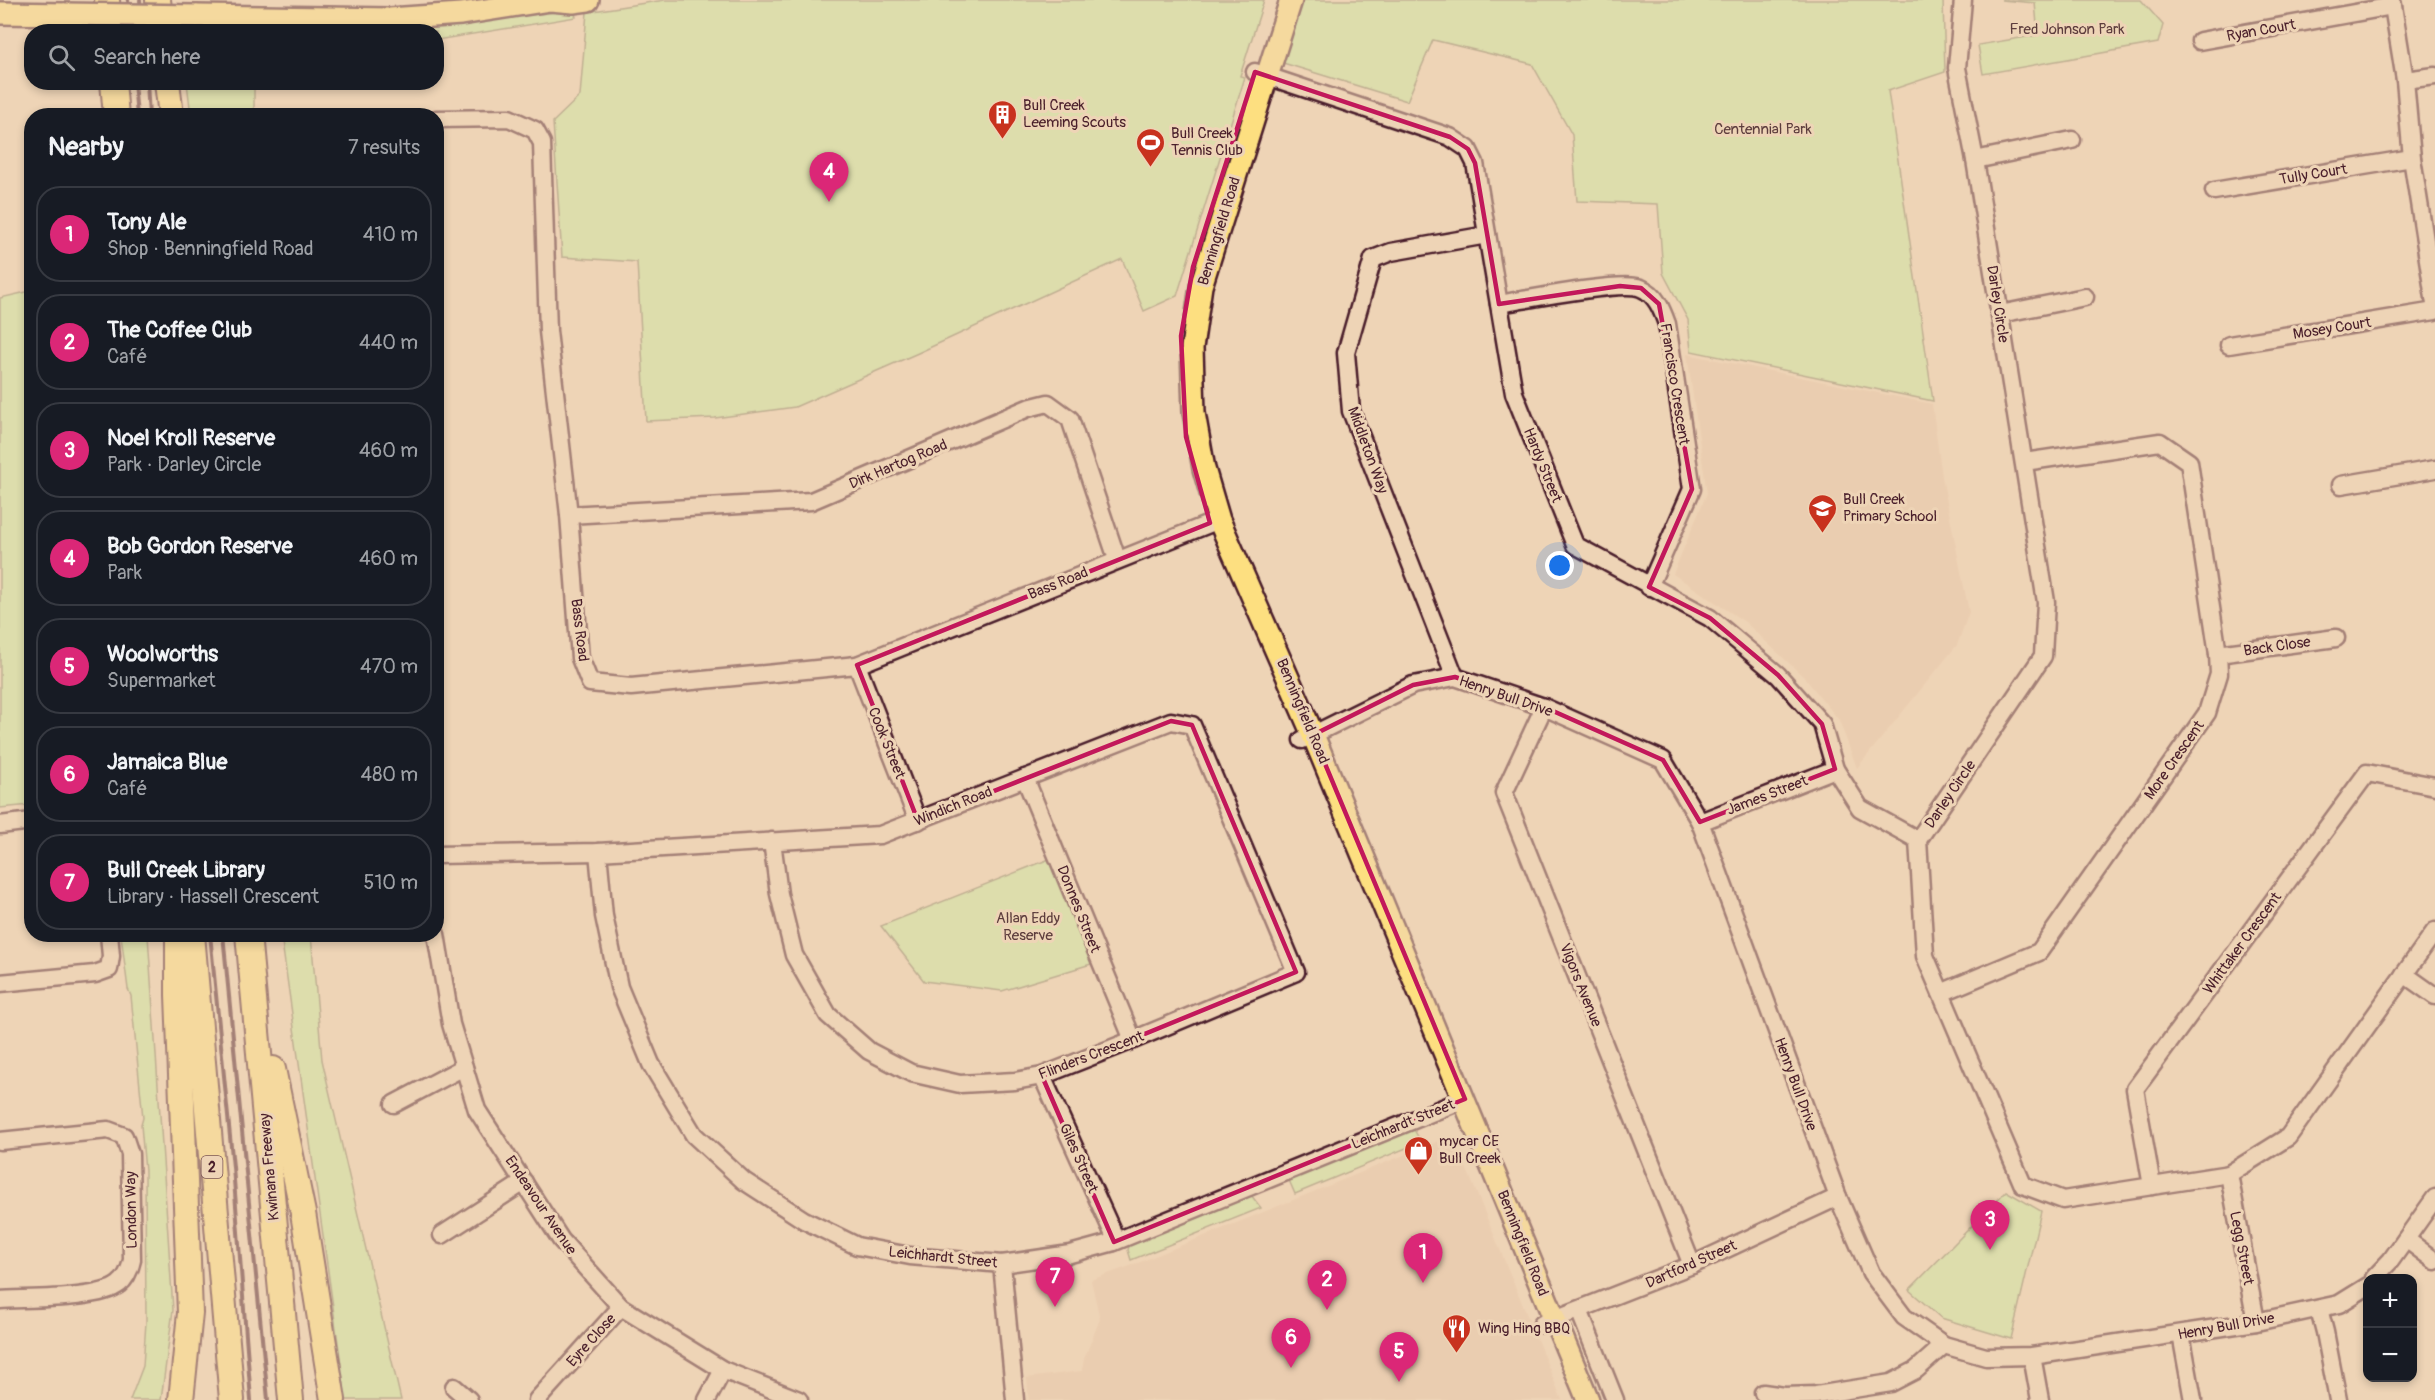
<!DOCTYPE html>
<html lang="en">
<head>
<meta charset="utf-8">
<style>
  body { margin:0; font-family:Pangolin,sans-serif; background:#20242c; color:#f1f3f6 }
  .controls { position:absolute; right:18px; bottom:18px; display:grid; overflow:hidden; border-radius:12px; box-shadow:0 3px 9px #0003 }
  .controls button { width:54px; height:54px; display:grid; place-items:center; padding:0; border:0; border-bottom:2px solid #363941; background:#171b24; color:#f1f3f6; font:30px sans-serif }
  .you { position:absolute; left:1560px; top:566px; width:21px; height:21px; margin:-15px; border:4px solid #fff; border-radius:50%; background:#1a73e8; box-shadow:0 0 0 9px #1a73e833 }
  .badge { display:grid; place-items:center; width:39px; height:39px; border-radius:50%; background:#db2777; color:#fff; font-size:20px; font-weight:700 }
  .pin { position:absolute; translate:-50% -50px; filter:drop-shadow(0 2px 3px #0008) }
  .pin::after { content:''; position:absolute; top:32px; width:21px; height:18px; background:inherit; clip-path:polygon(0 0,100% 0,50% 100%) }
  .list { margin:0; padding:0; list-style:none }
  h2 { display:flex; justify-content:space-between; align-items:center; height:78px; margin:0; padding:0 24px; font-size:26px }
  h2 small { font-size:20px; font-weight:400; color:#9ea1a6 }
  .list li { display:grid; grid-template-columns:39px 1fr auto; gap:18px; align-items:center; box-sizing:border-box; height:96px; margin:0 12px 12px; padding:0 12px; border:2px solid #363941; border-radius:24px }
  .list b { display:block; font-size:22px; white-space:nowrap }
  .list p { margin:0; font-size:20px; white-space:nowrap; color:#9ea1a6 }
  .list em { font-size:20px; font-style:normal; color:#9ea1a6 }
  .icon { flex:none; width:33px; height:33px; fill:none; stroke:currentColor; stroke-width:2; stroke-linecap:round; stroke-linejoin:round }
  .map { position:relative; flex:none; width:2435px; height:1400px; overflow:hidden }
  .search { position:absolute; background:#171b24; box-shadow:0 3px 9px #0003; left:24px; top:24px; width:420px; height:66px; display:flex; align-items:center; gap:15px; box-sizing:border-box; padding:0 21px; border-radius:24px; color:#9ea1a6; font-size:22px }
  .panel { position:absolute; background:#171b24; box-shadow:0 3px 9px #0003; left:24px; top:108px; width:420px; height:834px; border-radius:24px }
  .map>svg:first-child { display:block }
  .built { fill:#e5c6a8 }
  .green { fill:#c7e8a0; stroke:#888466; stroke-width:1.5 }
  .lines { fill:none; stroke-linecap:round; stroke-linejoin:round }
  .minor-casing { stroke:#4a1f2b; stroke-width:21 }
  .major-casing { stroke:#4a1f2b; stroke-width:26 }
  .highway-casing { stroke:#4a1f2b; stroke-width:28 }
  .minor { stroke:#eed4b6; stroke-width:16 }
  .major { stroke:#fddf80; stroke-width:21 }
  .highway { stroke:#fddf80; stroke-width:24 }
  .rail { stroke:#4a1f2b; stroke-width:4 }
  .major-bridge-casing { stroke:#4a1f2b; stroke-width:26; stroke-linecap:butt }
  .major-bridge { stroke:#fddf80; stroke-width:21 }
  .marked { fill:none; stroke:#c2185b; stroke-width:4.5; stroke-linejoin:round }
  .labels { text-anchor:middle; stroke-width:6; stroke-linejoin:round; paint-order:stroke }
  .shield { fill:#eed4b6; stroke:#7b5555; stroke-width:1.5 }
  .shield-label { font-size:14px; font-weight:bold; fill:#4a1f2b }
  .park-label { font-size:15px; fill:#5d3d3d; stroke:#eed4b6 }
  .street-label { font-size:15px; fill:#4a1f2b; stroke:#eed4b6 }
  .poi-label { font-size:15px; fill:#4a1f2b; stroke:#eed4b6; text-anchor:start }
</style>
</head>
<body>
<div class="map">
<svg width="2435" height="1400" viewBox="0 0 2435 1400">
  <rect width="100%" height="100%" fill="#eed4b6"/>
  <filter id="ink" filterUnits="userSpaceOnUse"><feTurbulence type="fractalNoise" baseFrequency=".0167" numOctaves="2"/><feDisplacementMap in="SourceGraphic" scale="12" xChannelSelector="R" yChannelSelector="G"/><feConvolveMatrix kernelMatrix="1 2 1 2 8 2 1 2 1" color-interpolation-filters="sRGB"/></filter>
  <g filter="url(#ink)">
    <g class="built">
      <polygon points="1687,354 1932,404 1942,477 1969,612 1957,645 1857,768 1839,720 1804,677 1745,622 1673,574 1707,493"/>
      <polygon points="1444,1139 1456,1143 1562,1400 1029,1400 1027,1378 1082,1371 1084,1359 1100,1319 1091,1280 1133,1265"/>
    </g>
    <g class="green">
      <polygon points="665,0 1264,0 1240,76 1245,77 1177,296 1144,311 1122,259 918,353 795,407 715,418 646,421 637,262 562,257 553,122 580,96 587,12"/>
      <polygon points="1300,0 1943,0 1945,72 1888,91 1933,401 1691,351 1688,320 1663,273 1658,204 1577,201 1572,135 1532,64 1433,40 1407,101 1283,63"/>
      <polygon points="2001,0 2141,0 2163,25 2158,43 1983,74 1978,45 2038,35 2035,3"/>
      <polygon points="574,10 576,17 437,40 436,32 181,32 181,30 443,25"/>
      <polygon points="187,83 254,83 254,115 191,115"/>
      <polygon points="31,291 31,805 0,808 0,298"/>
      <polygon points="1057,856 1101,961 1002,991 924,981 881,926"/>
      <polygon points="121,935 148,935 173,1310 161,1400 130,1400 143,1366 146,1322 145,1171 141,1125 143,1118 131,996 128,989"/>
      <polygon points="281,935 311,935 322,1060 401,1400 346,1400"/>
      <polygon points="1413,1128 1421,1142 1295,1194 1288,1178"/>
      <polygon points="2006,1191 2041,1211 2011,1339 1941,1318 1909,1290"/>
      <polygon points="1251,1195 1261,1208 1131,1260 1128,1250 1130,1243"/>
    </g>
    <g class="lines">
      <defs>
        <g id="minor">
          <polyline points="1963,0 1957,68 1975,160 2046,602 2043,656 1918,840 1925,956 2023,1185 2063,1200 2229,1174 2288,1137 2435,931"/>
          <polyline points="2392,0 2405,80 2412,158 2435,304"/>
          <polyline points="2200,41 2393,6"/>
          <polyline points="1255,72 1450,137 1468,149 1475,163 1514,393 1575,545 1710,618 1778,675 1822,724 1835,769 1860,808 1918,840"/>
          <polyline points="2405,80 2435,76"/>
          <polyline points="436,119 509,118 535,130 542,143 548,331 569,515 580,658 590,683 631,687 857,665 1219,520"/>
          <polyline points="1975,160 2072,140"/>
          <polyline points="2214,191 2412,158"/>
          <path d="M 1499,304 C 1525,300 1621,280 1641,288 C 1656,294 1662,310 1667,324 L 1692,489 L 1649,587"/>
          <polyline points="2000,314 2085,297"/>
          <polyline points="2229,345 2435,311"/>
          <polyline points="2341,485 2435,469"/>
          <polyline points="569,515 811,501 1028,408 1048,403 1070,419 1117,559"/>
          <polyline points="2218,654 2336,638"/>
          <polyline points="857,665 918,821"/>
          <polyline points="1455,677 1351,411 1346,353 1373,259 1391,252 1487,235"/>
          <polyline points="1544,707 1504,793 1692,1265"/>
          <polyline points="1302,740 1413,685 1455,677 1544,707 1663,760 1700,822 1838,1197 1871,1273 1904,1317 1944,1345 1986,1357 2032,1356 2256,1322 2339,1304 2368,1286"/>
          <polyline points="1025,778 1133,1040"/>
          <polyline points="1700,822 1835,769"/>
          <polyline points="0,825 32,821"/>
          <polyline points="598,852 604,916 619,987 651,1064 694,1135 744,1181 804,1220 857,1246 910,1256 1002,1264 1070,1254 1114,1242 1465,1099"/>
          <polyline points="436,855 598,852 880,835 1171,721 1192,725 1296,972 1133,1040 1042,1076 1015,1081 960,1084 911,1073 869,1051 828,1015 794,955 779,894 772,841"/>
          <polyline points="436,934 451,1024 477,1110 561,1240 621,1307 723,1370 799,1400"/>
          <polyline points="2404,974 2435,996"/>
          <polyline points="0,983 95,974 109,969 111,956 109,934"/>
          <polyline points="1941,993 2039,952 2207,713 2219,674 2218,654 2189,462 2160,442 2024,462"/>
          <polyline points="1042,1076 1113,1233 1114,1242"/>
          <polyline points="394,1104 464,1067"/>
          <path d="M 0,1141 L 108,1130 L 124,1136 L 130,1154 L 132,1260 C 130,1269 127,1278 119,1284 C 100,1300 27,1298 0,1300"/>
          <polyline points="2229,1174 2256,1322"/>
          <polyline points="2152,1186 2135,1089 2367,773 2435,786"/>
          <polyline points="442,1235 524,1182"/>
          <polyline points="2406,1239 2435,1261"/>
          <polyline points="1002,1264 1015,1400"/>
          <polyline points="2374,1278 2391,1260 2435,1198"/>
          <polyline points="2319,1309 2325,1332 2338,1400"/>
          <polyline points="1579,1310 1615,1400"/>
          <polyline points="1542,1324 1692,1265 1838,1197"/>
          <polyline points="2181,1334 2193,1400"/>
          <polyline points="2032,1356 2040,1400"/>
          <polyline points="454,1387 469,1400"/>
          <polyline points="1763,1393 1784,1396 1816,1395 1891,1383 1916,1370 1944,1345"/>
          <polyline points="537,1400 621,1307"/>
          <polyline points="707,1400 723,1370"/>
        </g>
        <g id="major">
          <polyline points="1291,0 1201,286 1192,348 1194,413 1204,469 1219,520 1313,735 1588,1400"/>
          <polyline points="0,13 65,14"/>
          <polyline points="196,16 390,19 461,14 550,0 573,2 588,0"/>
        </g>
        <g id="highway">
          <polyline points="107,0 109,32"/>
          <polyline points="158,0 162,32"/>
          <polyline points="113,82 116,116"/>
          <polyline points="167,82 171,116"/>
          <polyline points="192,934 232,1400"/>
          <polyline points="248,934 291,1400"/>
          <polyline points="178,935 178,995 190,1313 181,1400"/>
          <polyline points="273,1069 303,1213 333,1400"/>
        </g>
      </defs>
      <use href="#minor" class="minor-casing"/>
      <use href="#major" class="major-casing"/>
      <use href="#highway" class="highway-casing"/>
      <use href="#minor" class="minor"/>
      <use href="#major" class="major"/>
      <use href="#highway" class="highway"/>
      <g class="rail">
        <polyline points="128,0 130,32"/>
        <polyline points="140,0 143,32"/>
        <polyline points="134,82 137,116"/>
        <polyline points="147,82 149,116"/>
        <polyline points="210,934 233,1167 251,1400"/>
        <polyline points="223,934 268,1400"/>
      </g>
      <defs>
        <polyline id="major-bridge" points="65,14 196,16"/>
      </defs>
      <use href="#major-bridge" class="major-bridge-casing"/>
      <use href="#major-bridge" class="major-bridge"/>
    </g>
  </g>
  <path d="M0 0H2435V1400H0ZM 1255,72 L 1450,137 L 1468,149 L 1475,163 L 1499,304 L 1620,286 L 1641,288 L 1659,304 L 1692,489 L 1649,587 L 1710,618 L 1778,675 L 1822,724 L 1835,769 L 1700,822 L 1663,760 L 1544,707 L 1455,677 L 1413,685 L 1313,735 L 1465,1099 L 1114,1242 L 1042,1076 L 1296,972 L 1192,725 L 1171,721 L 918,821 L 857,665 L 1210,523 L 1186,437 L 1181,336 L 1193,267 Z" fill="#eed4b6" fill-opacity=".55" fill-rule="evenodd"/>
  <path class="marked" d="M 1255,72 L 1450,137 L 1468,149 L 1475,163 L 1499,304 L 1620,286 L 1641,288 L 1659,304 L 1692,489 L 1649,587 L 1710,618 L 1778,675 L 1822,724 L 1835,769 L 1700,822 L 1663,760 L 1544,707 L 1455,677 L 1413,685 L 1313,735 L 1465,1099 L 1114,1242 L 1042,1076 L 1296,972 L 1192,725 L 1171,721 L 918,821 L 857,665 L 1210,523 L 1186,437 L 1181,336 L 1193,267 Z"/>
  <defs>
    <symbol id="building-pin" viewBox="-11 -11 22 30"><path d="M0 17L-7.5 6A9.5 9.5 0 1 1 7.5 6Z" fill="#c8321e" stroke="#eed4b6"/><path d="M-4-6H4V6H1V3H-1V6H-4ZM-2.5-4.3h1.7v1.8h-1.7ZM.8-4.3h1.7v1.8H.8ZM-2.5-1h1.7V.8h-1.7ZM.8-1h1.7V.8H.8Z" fill="#fff"/></symbol>
    <symbol id="stadium-pin" viewBox="-11 -11 22 30"><path d="M0 17L-7.5 6A9.5 9.5 0 1 1 7.5 6Z" fill="#c8321e" stroke="#eed4b6"/><path d="M0-5a6.5 5 0 1 0 0 10a6.5 5 0 1 0 0-10ZM-3.5-1.8h7v3.6h-7Z" fill="#fff"/></symbol>
    <symbol id="school-pin" viewBox="-11 -11 22 30"><path d="M0 17L-7.5 6A9.5 9.5 0 1 1 7.5 6Z" fill="#c8321e" stroke="#eed4b6"/><path d="M0-5L7-2L0 1L-7-2ZM-4 1L0 2.5L4 1V4Q0 6-4 4Z" fill="#fff"/></symbol>
    <symbol id="shop-pin" viewBox="-11 -11 22 30"><path d="M0 17L-7.5 6A9.5 9.5 0 1 1 7.5 6Z" fill="#c8321e" stroke="#eed4b6"/><path d="M-5-2.5h2.3a2.7 3.5 0 0 1 5.4 0H5L5.5 6h-11ZM-1.5-2.5h3a1.5 2.3 0 0 0-3 0Z" fill="#fff"/></symbol>
    <symbol id="restaurant-pin" viewBox="-11 -11 22 30"><path d="M0 17L-7.5 6A9.5 9.5 0 1 1 7.5 6Z" fill="#c8321e" stroke="#eed4b6"/><path d="M-5-6h1v4h1v-4h1v4h1v-4h1v5L-1.5 .5V6h-2V.5L-5-1ZM5-6V6H3V1.5H1.5Q1.5-4 5-6Z" fill="#fff"/></symbol>
  </defs>
  <g fill-rule="evenodd">
    <use href="#building-pin" x="986" y="98" width="33" height="45"/>
    <use href="#stadium-pin" x="1134" y="126" width="33" height="45"/>
    <use href="#school-pin" x="1806" y="492" width="33" height="45"/>
    <use href="#shop-pin" x="1402" y="1134" width="33" height="45"/>
    <use href="#restaurant-pin" x="1440" y="1312" width="33" height="45"/>
  </g>
  <g class="labels">
    <rect class="shield" x="201.5" y="1156" width="21" height="22" rx="4.5"/>
    <g class="shield-label">
      <text x="212" y="1172">2</text>
    </g>
    <g class="park-label">
      <text x="2067" y="34">Fred Johnson Park</text>
      <text x="1763" y="134">Centennial Park</text>
      <text x="1028" y="923">Allan Eddy<tspan x="1028" dy="17">Reserve</tspan></text>
    </g>
    <g class="street-label">
      <text transform="translate(2261 30) rotate(-10)" y="5">Ryan Court</text>
      <text transform="translate(2313 174) rotate(-9)" y="5">Tully Court</text>
      <text transform="translate(1219 231) rotate(-73)" y="5">Benningfield Road</text>
      <text transform="translate(1998 304) rotate(81)" y="5">Darley Circle</text>
      <text transform="translate(2332 328) rotate(-9)" y="5">Mosey Court</text>
      <text transform="translate(1675 384) rotate(81)" y="5">Francisco Crescent</text>
      <text transform="translate(1368 450) rotate(70)" y="5">Middleton Way</text>
      <text transform="translate(898 464) rotate(-23)" y="5">Dirk Hartog Road</text>
      <text transform="translate(1543 465) rotate(68)" y="5">Hardy Street</text>
      <text transform="translate(1058 583) rotate(-22)" y="5">Bass Road</text>
      <text transform="translate(580 630) rotate(83)" y="5">Bass Road</text>
      <text transform="translate(2277 646) rotate(-8)" y="5">Back Close</text>
      <text transform="translate(1506 696) rotate(19)" y="5">Henry Bull Drive</text>
      <text transform="translate(1303 711) rotate(67)" y="5">Benningfield Road</text>
      <text transform="translate(887 743) rotate(68)" y="5">Cook Street</text>
      <text transform="translate(2174 760) rotate(-55)" y="5">More Crescent</text>
      <text transform="translate(1950 794) rotate(-56)" y="5">Darley Circle</text>
      <text transform="translate(1767 795) rotate(-21)" y="5">James Street</text>
      <text transform="translate(953 806) rotate(-22)" y="5">Windich Road</text>
      <text transform="translate(1079 909) rotate(68)" y="5">Donnes Street</text>
      <text transform="translate(2242 943) rotate(-54)" y="5">Whittaker Crescent</text>
      <text transform="translate(1581 985) rotate(68)" y="5">Vigors Avenue</text>
      <text transform="translate(1091 1055) rotate(-21)" y="5">Flinders Crescent</text>
      <text transform="translate(1796 1084) rotate(70)" y="5">Henry Bull Drive</text>
      <text transform="translate(1403 1124) rotate(-22)" y="5">Leichhardt Street</text>
      <text transform="translate(1079 1158) rotate(66)" y="5">Giles Street</text>
      <text transform="translate(269 1167) rotate(-95)" y="5">Kwinana Freeway</text>
      <text transform="translate(541 1205) rotate(56)" y="5">Endeavour Avenue</text>
      <text transform="translate(131 1210) rotate(-91)" y="5">London Way</text>
      <text transform="translate(1523 1243) rotate(68)" y="5">Benningfield Road</text>
      <text transform="translate(2242 1248) rotate(79)" y="5">Legg Street</text>
      <text transform="translate(943 1257) rotate(6)" y="5">Leichhardt Street</text>
      <text transform="translate(1691 1264) rotate(-24)" y="5">Dartford Street</text>
      <text transform="translate(2226 1326) rotate(-10)" y="5">Henry Bull Drive</text>
      <text transform="translate(591 1340) rotate(-48)" y="5">Eyre Close</text>
    </g>
    <g class="poi-label">
      <text x="1023" y="110">Bull Creek<tspan x="1023" dy="17">Leeming Scouts</tspan></text>
      <text x="1171" y="138">Bull Creek<tspan x="1171" dy="17">Tennis Club</tspan></text>
      <text x="1843" y="504">Bull Creek<tspan x="1843" dy="17">Primary School</tspan></text>
      <text x="1439" y="1146">mycar CE<tspan x="1439" dy="17">Bull Creek</tspan></text>
      <text x="1478" y="1333">Wing Hing BBQ</text>
    </g>
  </g>
</svg>
<div class="controls">
<button>+</button>
<button>−</button>
</div>
<div class="you"></div>
<div class="pin badge" style="left:1423px;top:1283px">1</div>
<div class="pin badge" style="left:1327px;top:1310px">2</div>
<div class="pin badge" style="left:1990px;top:1250px">3</div>
<div class="pin badge" style="left:829px;top:202px">4</div>
<div class="pin badge" style="left:1399px;top:1382px">5</div>
<div class="pin badge" style="left:1291px;top:1368px">6</div>
<div class="pin badge" style="left:1055px;top:1307px">7</div>
<div class="search"><svg class="icon" aria-label="search" viewBox="0 0 24 24"><circle cx="10" cy="10" r="6"/><path d="M15 15l6 6"/></svg>Search here</div>
<section class="panel">
<h2>Nearby<small>7 results</small></h2>
<ul class="list">
<li><span class="badge">1</span><div><b>Tony Ale</b><p>Shop · Benningfield Road</p></div><em>410 m</em></li>
<li><span class="badge">2</span><div><b>The Coffee Club</b><p>Café</p></div><em>440 m</em></li>
<li><span class="badge">3</span><div><b>Noel Kroll Reserve</b><p>Park · Darley Circle</p></div><em>460 m</em></li>
<li><span class="badge">4</span><div><b>Bob Gordon Reserve</b><p>Park</p></div><em>460 m</em></li>
<li><span class="badge">5</span><div><b>Woolworths</b><p>Supermarket</p></div><em>470 m</em></li>
<li><span class="badge">6</span><div><b>Jamaica Blue</b><p>Café</p></div><em>480 m</em></li>
<li><span class="badge">7</span><div><b>Bull Creek Library</b><p>Library · Hassell Crescent</p></div><em>510 m</em></li>
</ul>
</section>
</div>
</body>
</html>
